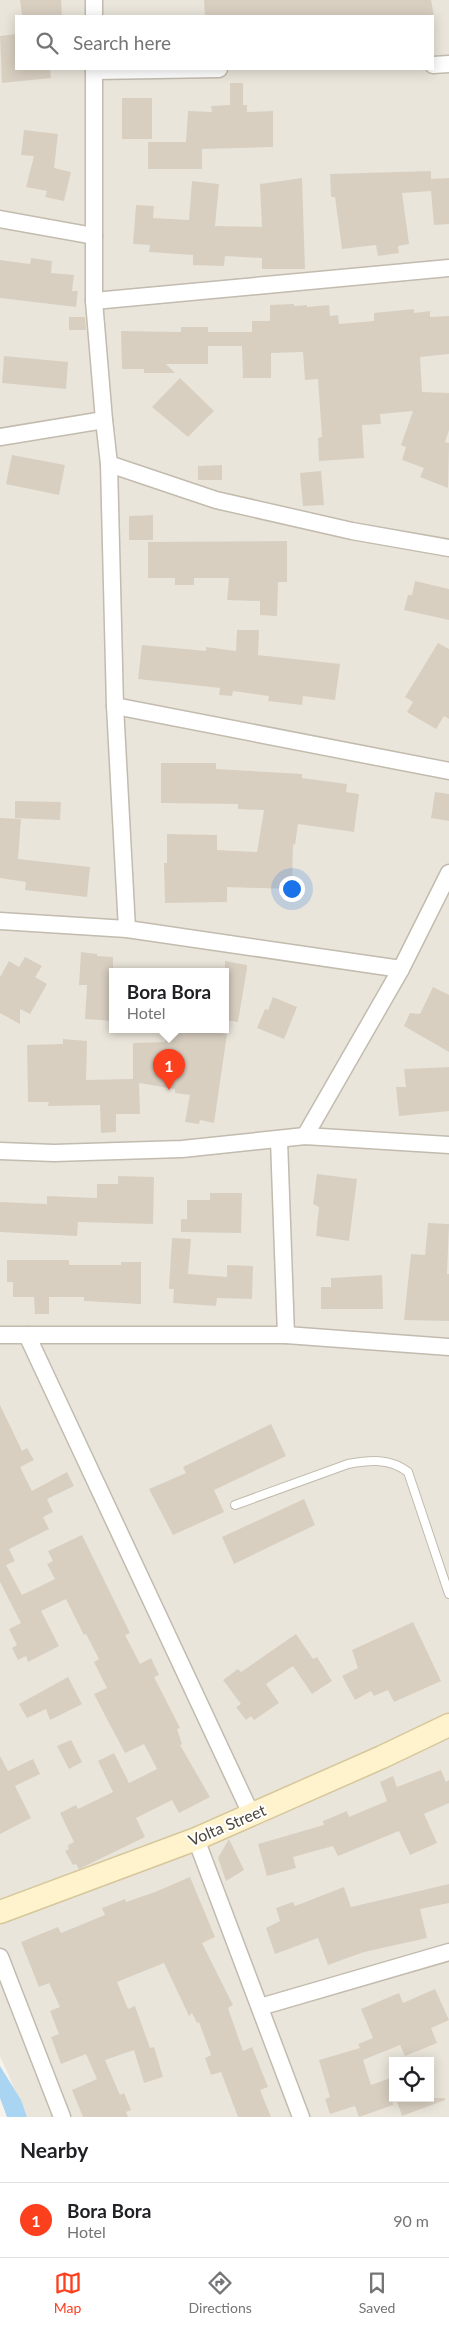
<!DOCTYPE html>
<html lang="en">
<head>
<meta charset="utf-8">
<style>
  body { margin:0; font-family:Lato,sans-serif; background:#f6f6f6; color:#202124 }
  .controls { position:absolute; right:15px; bottom:15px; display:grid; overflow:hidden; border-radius:0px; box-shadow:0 2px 12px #0003 }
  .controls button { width:45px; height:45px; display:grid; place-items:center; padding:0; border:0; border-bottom:1px solid #e0e0e0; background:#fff; color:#202124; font:25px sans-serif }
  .you { position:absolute; left:291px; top:888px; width:18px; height:18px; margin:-12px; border:4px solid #fff; border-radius:50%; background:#1a73e8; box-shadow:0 0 0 8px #1a73e833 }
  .badge { display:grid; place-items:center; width:32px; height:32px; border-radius:50%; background:#fc3f1d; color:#fff; font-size:16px; font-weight:700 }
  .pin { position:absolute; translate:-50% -41px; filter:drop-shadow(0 1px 2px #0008) }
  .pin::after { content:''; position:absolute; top:26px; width:18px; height:15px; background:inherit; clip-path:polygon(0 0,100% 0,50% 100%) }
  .popup { position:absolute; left:109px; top:968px; width:120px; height:65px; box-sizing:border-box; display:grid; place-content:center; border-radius:0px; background:#fff; filter:drop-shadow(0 1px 4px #0005); font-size:16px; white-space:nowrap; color:#757577 }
  .popup b { font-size:19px; color:#202124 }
  .popup::after { content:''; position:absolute; left:50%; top:100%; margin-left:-10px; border:10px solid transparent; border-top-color:#fff }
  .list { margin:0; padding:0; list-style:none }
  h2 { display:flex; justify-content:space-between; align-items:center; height:65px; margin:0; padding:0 20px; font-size:21px }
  h2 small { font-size:16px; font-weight:400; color:#757577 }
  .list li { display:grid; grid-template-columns:32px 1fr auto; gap:15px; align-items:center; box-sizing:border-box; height:75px; padding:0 20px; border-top:1px solid #e0e0e0 }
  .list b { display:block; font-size:19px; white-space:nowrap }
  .list p { margin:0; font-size:16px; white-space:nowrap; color:#757577 }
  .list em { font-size:16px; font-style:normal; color:#757577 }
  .icon { flex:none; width:28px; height:28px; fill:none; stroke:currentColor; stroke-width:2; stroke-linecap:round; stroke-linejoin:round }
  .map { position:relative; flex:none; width:449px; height:2117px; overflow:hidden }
  .search { position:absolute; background:#fff; box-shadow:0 2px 12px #0003; left:15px; right:15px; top:15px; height:55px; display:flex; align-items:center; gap:12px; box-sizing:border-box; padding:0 18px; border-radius:0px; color:#757577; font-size:19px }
  .sheet { height:140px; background:#fff }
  nav { display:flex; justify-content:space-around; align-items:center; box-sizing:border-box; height:70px; border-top:1px solid #e0e0e0; background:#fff; font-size:14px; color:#757577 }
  nav a { display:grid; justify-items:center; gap:2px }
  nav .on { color:#fc3f1d }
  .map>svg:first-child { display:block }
  .residential { fill:#eae5da; fill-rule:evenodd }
  .water { fill:#a9d4f2 }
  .building { fill:#d8cfc1 }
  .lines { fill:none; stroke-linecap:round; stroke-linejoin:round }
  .lane-casing { stroke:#c2bbae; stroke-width:10 }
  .street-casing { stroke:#c2bbae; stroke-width:19 }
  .secondary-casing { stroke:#d6c79b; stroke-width:25 }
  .lane { stroke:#fff; stroke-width:8 }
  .street { stroke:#fff; stroke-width:16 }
  .secondary { stroke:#fff3cd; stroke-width:22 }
  .labels { text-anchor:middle; stroke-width:4; stroke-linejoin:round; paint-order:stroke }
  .street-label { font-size:16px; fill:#4b4439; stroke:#fff }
</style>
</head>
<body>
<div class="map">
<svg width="449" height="2117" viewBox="0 0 449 2117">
  <rect width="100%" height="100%" fill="#f6f3ec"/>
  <path class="residential" d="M 0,0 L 449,0 L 449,2117 L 27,2117 L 0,2056 ZM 16,16 L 433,16 L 433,69 L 16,69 ZM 113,971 L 225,971 L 225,1029 L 113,1029 ZM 393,2061 L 430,2061 L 430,2098 L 393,2098 Z"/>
  <polygon class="water" points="0,2066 21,2100 27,2117 7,2117 0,2098"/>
  <g class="building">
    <polygon points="20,0 61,0 62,16 22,16"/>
    <polygon points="204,0 431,0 434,16 205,16"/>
    <polygon points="16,34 16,69 50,69 51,78 2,83 0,36"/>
    <polygon points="230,83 243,83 243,105 247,105 247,112 273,111 273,147 202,149 202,169 148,169 148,142 186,142 188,111 212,112 211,106 230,105"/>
    <rect x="122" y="98" width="30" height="41"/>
    <polygon points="24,130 58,134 54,168 71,172 64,201 45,197 47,191 26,187 34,156 21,155"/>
    <polygon points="431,171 431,179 449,178 449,224 434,225 431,191 402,193 409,244 398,246 399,253 378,256 376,245 342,249 335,197 331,197 330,174"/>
    <polygon points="302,178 305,269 262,269 262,258 225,256 224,266 193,265 193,255 149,252 150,245 133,244 136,205 154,206 153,218 189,220 192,181 219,184 215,226 262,227 260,184"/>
    <polygon points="31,258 52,261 51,273 74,275 72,291 78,291 76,307 0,298 0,260 30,264"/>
    <polygon points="294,304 294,306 307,305 307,307 329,305 330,316 338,315 339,324 374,321 374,313 414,309 414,313 430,311 430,317 449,316 449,354 420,357 422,392 449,393 449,430 445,442 449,443 448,488 420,477 424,468 402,460 406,447 401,445 413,411 380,414 381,424 362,425 364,458 319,461 318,438 322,437 318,379 305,380 303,352 271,353 271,378 243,378 242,346 208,346 208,364 166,364 175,373 144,373 144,369 122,369 121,331 181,332 181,327 208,327 208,332 252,332 252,321 270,321 270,305"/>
    <polygon points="69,317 85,317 86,330 69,330"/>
    <polygon points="4,356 68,362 66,389 2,383"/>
    <polygon points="180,378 214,411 188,437 152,407"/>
    <polygon points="12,455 65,465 59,495 6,484"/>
    <polygon points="222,465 222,480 198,480 198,466"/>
    <polygon points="321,471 324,505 303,506 300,473"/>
    <polygon points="153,515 153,540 129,540 129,516"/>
    <polygon points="287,541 287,582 278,582 277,616 260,615 260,601 227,600 229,578 194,578 194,585 175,585 175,578 148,578 148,542"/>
    <polygon points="415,581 449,589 449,620 404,610 408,595 412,595"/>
    <polygon points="237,630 259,630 258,655 340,664 335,700 303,696 302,705 268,701 269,696 233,691 232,696 219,695 220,688 138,679 142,645 206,651 206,647 236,651"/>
    <polygon points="438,643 449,649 449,719 444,716 436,729 407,712 413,702 405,697"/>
    <polygon points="161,763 216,763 216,769 302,774 302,778 347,784 346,792 359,794 354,832 298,824 295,845 293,844 292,889 227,887 227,902 165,903 164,863 167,863 167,834 217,835 217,850 257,852 264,810 238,809 238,804 161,803"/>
    <polygon points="435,792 449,794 449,821 431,818"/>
    <polygon points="15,801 61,802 60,820 15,818"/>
    <polygon points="0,818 21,819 18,859 90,867 87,897 25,890 26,882 0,878"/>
    <polygon points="81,952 97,954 97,956 113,957 113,1021 85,1019 87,985 79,985"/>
    <polygon points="25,957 42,966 35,977 47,984 30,1014 20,1009 20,1024 0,1013 0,977 9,961 19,967"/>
    <polygon points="225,961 247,965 247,968 238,1022 225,1020"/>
    <polygon points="433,987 449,995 449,1052 404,1026 410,1013 420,1014"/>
    <polygon points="273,997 297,1007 284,1039 257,1028 265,1009 268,1010"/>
    <polygon points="167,1029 197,1029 227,1034 214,1123 200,1120 199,1124 185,1122 190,1095 175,1093 175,1089 139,1083 140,1114 116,1114 116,1132 101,1133 100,1105 48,1106 49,1102 28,1102 27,1045 63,1044 63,1039 87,1041 86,1080 133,1079 133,1043 165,1042"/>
    <polygon points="449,1067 449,1111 399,1116 396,1087 406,1087 404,1069"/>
    <polygon points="317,1174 357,1179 349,1241 316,1236 319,1207 313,1204"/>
    <polygon points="118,1176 154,1177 153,1224 78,1222 77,1236 0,1232 0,1202 47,1204 47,1196 97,1198 97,1184 118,1184"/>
    <polygon points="210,1193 242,1193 241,1233 181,1232 181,1219 187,1219 187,1200 210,1200"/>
    <polygon points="428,1223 449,1224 447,1274 449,1274 449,1321 404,1320 411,1254 425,1255"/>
    <polygon points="172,1238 191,1239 188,1274 227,1277 227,1265 253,1266 252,1299 217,1298 216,1306 173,1303 174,1289 169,1289"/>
    <polygon points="7,1260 69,1260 69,1265 121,1265 121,1262 141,1262 141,1304 84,1301 84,1297 49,1297 49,1314 35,1314 34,1297 13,1297 13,1282 7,1282"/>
    <polygon points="382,1275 383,1309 321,1309 321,1287 331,1287 331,1278"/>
    <polygon points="0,1405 22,1451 27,1448 34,1460 20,1467 32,1491 67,1472 74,1486 47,1499 53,1512 43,1517 49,1529 9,1549 15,1561 6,1565 22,1595 55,1579 47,1564 53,1561 48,1551 82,1535 130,1633 125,1635 140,1664 151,1658 159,1675 154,1677 180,1728 177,1729 182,1744 180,1745 210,1797 179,1813 172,1800 136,1818 145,1837 79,1869 76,1864 73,1865 65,1851 69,1849 68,1845 74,1842 60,1813 76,1805 78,1809 113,1792 98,1761 114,1753 129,1783 157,1769 144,1744 125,1753 108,1721 94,1694 107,1688 94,1662 99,1659 86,1634 84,1635 66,1599 41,1611 59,1646 28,1662 26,1656 18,1660 12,1648 17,1645 9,1629 21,1623 0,1582"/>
    <polygon points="271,1424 286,1456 214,1490 224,1512 173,1535 149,1489 186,1473 183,1467"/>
    <polygon points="304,1499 315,1525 234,1564 222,1537"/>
    <polygon points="413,1622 441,1681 394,1702 388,1690 374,1696 371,1691 355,1700 342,1676 358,1668 352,1650"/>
    <polygon points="296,1634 313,1659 317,1657 332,1681 312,1694 293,1666 266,1684 279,1703 254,1720 251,1716 246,1720 236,1707 241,1704 223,1680 238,1669 241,1672"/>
    <polygon points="68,1677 82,1704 50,1720 46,1709 27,1718 19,1704"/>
    <polygon points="71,1740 82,1762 69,1769 57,1746"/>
    <polygon points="0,1756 8,1771 33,1759 40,1774 15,1786 31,1818 0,1834"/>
    <polygon points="441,1770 446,1782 449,1780 449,1803 424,1814 437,1843 410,1855 399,1831 338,1856 333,1846 293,1857 296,1868 267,1876 258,1844 324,1825 323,1821 347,1811 349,1817 387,1801 380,1782 393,1776 397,1787"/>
    <polygon points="229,1839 244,1870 226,1881 218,1858"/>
    <polygon points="190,1877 215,1937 202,1943 233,2005 228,2008 243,2051 252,2047 268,2087 260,2090 271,2117 238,2117 221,2072 211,2075 205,2058 211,2055 199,2022 197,2023 192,2013 189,2016 164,1963 117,1982 128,2009 135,2006 150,2048 154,2047 163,2077 144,2083 134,2050 105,2060 120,2095 124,2093 131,2110 126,2112 128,2117 83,2117 72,2090 97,2079 86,2054 61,2064 51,2037 59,2034 50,2011 60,2007 49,1983 39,1987 21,1942 58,1927 61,1933 105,1915 102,1908 125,1899 126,1902 155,1892"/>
    <polygon points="449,1884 449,1903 420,1909 427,1938 364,1952 328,1965 318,1938 275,1954 266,1928 280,1921 276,1908 293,1902 295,1906 344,1887 351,1907"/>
    <polygon points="435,1989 449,2020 431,2028 437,2043 405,2056 400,2045 363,2060 371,2085 393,2077 393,2105 359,2117 355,2106 330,2114 325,2099 330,2097 319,2060 360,2048 358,2044 373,2038 361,2009 399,1993 403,2003"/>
    <polygon points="396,2098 445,2098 445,2100 402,2116"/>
  </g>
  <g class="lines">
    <defs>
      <path id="lane" d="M 235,1505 L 348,1464 C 370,1460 390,1458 408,1472 L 449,1594"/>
      <g id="street">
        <polyline points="94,0 94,16"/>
        <polyline points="433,65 449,64"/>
        <polyline points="94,71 219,69"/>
        <polyline points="0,219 94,236"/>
        <polyline points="94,301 449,268"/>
        <polyline points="104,420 109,464 216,500 352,531 449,548"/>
        <polyline points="0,437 104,420 94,301 94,69"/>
        <polyline points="109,464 115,706 449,771"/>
        <polyline points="115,706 127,929"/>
        <polyline points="0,921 127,929 401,969"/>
        <polyline points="305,1136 401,969 449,873"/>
        <polyline points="279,1140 286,1335"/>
        <polyline points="0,1151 54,1153 182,1149 305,1136 449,1145"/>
        <polyline points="0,1335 286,1335 449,1347"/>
        <polyline points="27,1335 252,1816"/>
        <polyline points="196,1839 301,2117"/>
        <polyline points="0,1957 62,2117"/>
        <polyline points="260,2007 449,1952"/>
      </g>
      <polyline id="secondary" points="0,1912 196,1839 382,1757 449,1725"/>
    </defs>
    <use href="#lane" class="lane-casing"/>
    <use href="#street" class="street-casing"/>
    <use href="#secondary" class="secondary-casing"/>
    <use href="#lane" class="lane"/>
    <use href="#street" class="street"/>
    <use href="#secondary" class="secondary"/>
  </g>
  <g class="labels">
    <g class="street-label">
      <text transform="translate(227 1825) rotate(-23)" y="6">Volta Street</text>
    </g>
  </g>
</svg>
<div class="controls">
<button><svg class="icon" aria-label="locate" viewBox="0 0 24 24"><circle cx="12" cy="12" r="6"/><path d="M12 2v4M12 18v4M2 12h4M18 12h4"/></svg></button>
</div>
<div class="you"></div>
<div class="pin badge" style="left:169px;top:1090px">1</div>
<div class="popup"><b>Bora Bora</b>Hotel</div>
<div class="search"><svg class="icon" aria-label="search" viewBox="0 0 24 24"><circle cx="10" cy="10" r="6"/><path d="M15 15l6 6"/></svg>Search here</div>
</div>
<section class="sheet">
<h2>Nearby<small></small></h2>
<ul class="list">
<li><span class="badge">1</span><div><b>Bora Bora</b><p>Hotel</p></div><em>90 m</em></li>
</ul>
</section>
<nav>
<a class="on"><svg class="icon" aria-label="map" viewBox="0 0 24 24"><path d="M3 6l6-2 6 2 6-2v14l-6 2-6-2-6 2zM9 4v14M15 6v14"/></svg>Map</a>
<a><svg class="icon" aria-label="directions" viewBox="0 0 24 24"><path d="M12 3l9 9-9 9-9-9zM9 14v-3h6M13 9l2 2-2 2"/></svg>Directions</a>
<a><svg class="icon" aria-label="saved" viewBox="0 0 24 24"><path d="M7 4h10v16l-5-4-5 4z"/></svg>Saved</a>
</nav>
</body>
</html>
